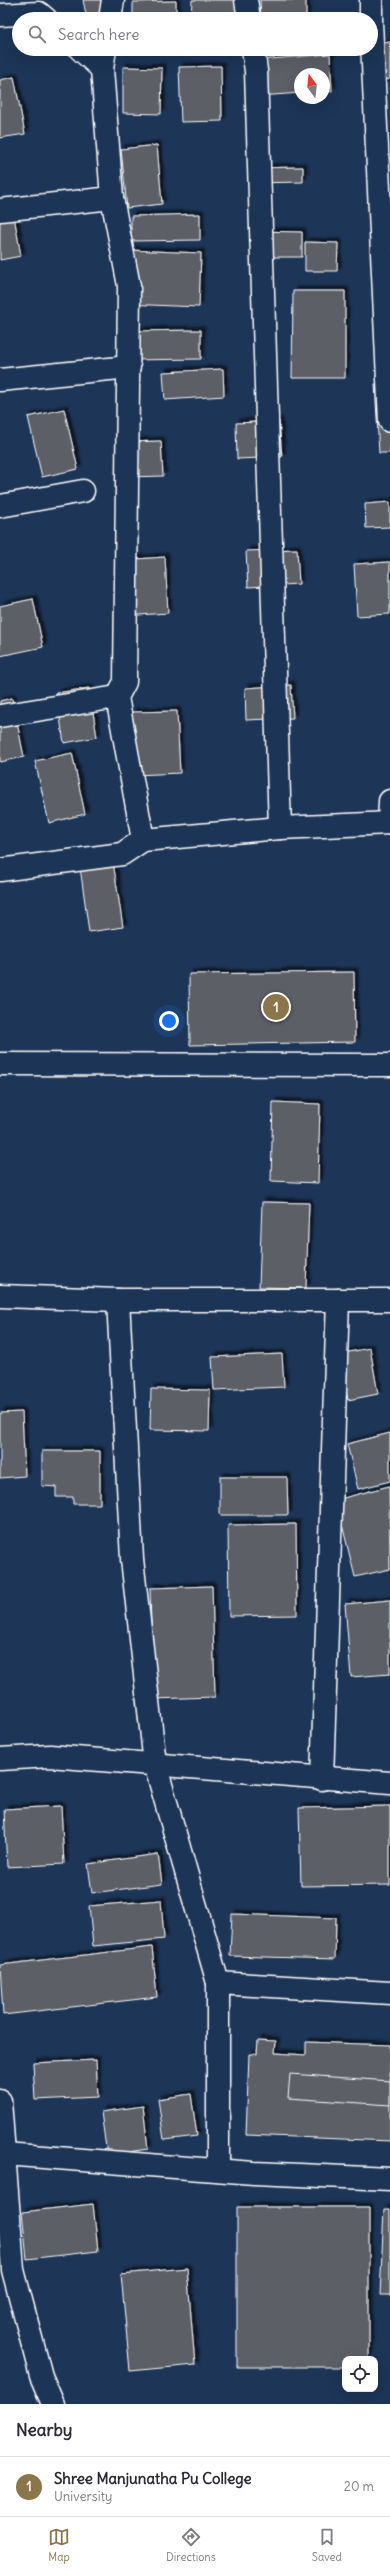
<!DOCTYPE html>
<html lang="en">
<head>
<meta charset="utf-8">
<style>
  body { margin:0; font-family:Delius,sans-serif; background:#f7f7f7; color:#2b2b33 }
  .controls { position:absolute; right:12px; bottom:12px; display:grid; overflow:hidden; border-radius:8px; box-shadow:0 4px 16px #0002 }
  .controls button { width:36px; height:36px; display:grid; place-items:center; padding:0; border:0; border-bottom:1px solid #e1e1e2; background:#fff; color:#2b2b33; font:20px sans-serif }
  .compass { position:absolute; left:294px; top:68px; width:36px; height:36px; border-radius:50%; background:#fff; box-shadow:0 4px 16px #0002; rotate:345deg }
  .you { position:absolute; left:169px; top:1021px; width:14px; height:14px; margin:-10px; border:3px solid #fff; border-radius:50%; background:#1a73e8; box-shadow:0 0 0 6px #1a73e833 }
  .badge { display:grid; place-items:center; width:26px; height:26px; border-radius:50%; background:#8a764a; color:#fff; font-size:13px; font-weight:700 }
  .pin { position:absolute; translate:-50% -50%; border:2px solid #fff; box-shadow:0 1px 4px #0006 }
  .list { margin:0; padding:0; list-style:none }
  h2 { display:flex; justify-content:space-between; align-items:center; height:52px; margin:0; padding:0 16px; font-size:17px }
  h2 small { font-size:13px; font-weight:400; color:#7c7c81 }
  .list li { display:grid; grid-template-columns:26px 1fr auto; gap:12px; align-items:center; box-sizing:border-box; height:60px; padding:0 16px; border-top:1px solid #e1e1e2 }
  .list b { display:block; font-size:15px; white-space:nowrap }
  .list p { margin:0; font-size:13px; white-space:nowrap; color:#7c7c81 }
  .list em { font-size:13px; font-style:normal; color:#7c7c81 }
  .icon { flex:none; width:22px; height:22px; fill:none; stroke:currentColor; stroke-width:2; stroke-linecap:round; stroke-linejoin:round }
  .map { position:relative; flex:none; width:390px; height:2404px; overflow:hidden }
  .search { position:absolute; background:#fff; box-shadow:0 4px 16px #0002; left:12px; right:12px; top:12px; height:44px; display:flex; align-items:center; gap:10px; box-sizing:border-box; padding:0 14px; border-radius:22px; color:#7c7c81; font-size:15px }
  .sheet { height:112px; background:#fff }
  nav { display:flex; justify-content:space-around; align-items:center; box-sizing:border-box; height:56px; border-top:1px solid #e1e1e2; background:#fff; font-size:11px; color:#7c7c81 }
  nav a { display:grid; justify-items:center; gap:2px }
  nav .on { color:#8a764a }
  .map>svg:first-child { display:block }
  .building { fill:#5b5e66; stroke:#fff; filter:url(#shadow) }
  .lines { fill:none; stroke-linecap:round; stroke-linejoin:round }
  .minor-casing { stroke:#fff; stroke-width:25 }
  .minor { stroke:#1d3557; stroke-width:22 }
</style>
</head>
<body>
<div class="map">
<svg width="390" height="2404" viewBox="0 0 390 2404">
  <defs>
    <filter id="shadow"><feDropShadow dx="3.5" dy="-3.5" stdDeviation="1" flood-color="#0009"/></filter>
  </defs>
  <rect width="100%" height="100%" fill="#1d3557"/>
  <filter id="ink" filterUnits="userSpaceOnUse"><feTurbulence type="fractalNoise" baseFrequency=".025" numOctaves="2"/><feDisplacementMap in="SourceGraphic" scale="8" xChannelSelector="R" yChannelSelector="G"/><feConvolveMatrix kernelMatrix="1 2 1 2 8 2 1 2 1" color-interpolation-filters="sRGB"/></filter>
  <g filter="url(#ink)">
    <g class="building">
      <polygon points="83,0 103,0 107,19 87,19"/>
      <polygon points="192,0 241,0 241,19 191,19"/>
      <polygon points="260,0 306,0 306,19 261,19"/>
      <polygon points="176,1 176,19 133,19 133,2"/>
      <polygon points="390,42 390,79 372,82 371,45"/>
      <polygon points="330,54 332,91 324,91 324,74 300,74 300,93 260,96 258,60"/>
      <polygon points="221,66 222,121 181,122 179,67"/>
      <polygon points="123,67 162,68 161,114 123,113"/>
      <polygon points="14,77 25,134 0,138 0,80"/>
      <polygon points="157,145 162,204 127,208 121,149"/>
      <polygon points="303,167 303,182 251,183 251,168"/>
      <polygon points="12,205 21,256 0,260 0,207"/>
      <polygon points="200,214 200,240 131,241 131,216"/>
      <polygon points="255,231 302,232 302,257 255,257"/>
      <polygon points="305,242 338,243 337,271 305,271"/>
      <polygon points="128,250 201,253 199,307 125,304"/>
      <polygon points="293,291 345,291 345,378 292,378"/>
      <polygon points="201,330 201,359 130,360 130,331"/>
      <polygon points="223,369 224,396 165,400 163,372"/>
      <polygon points="390,383 390,453 379,453 375,384"/>
      <polygon points="64,409 78,469 42,477 28,417"/>
      <polygon points="279,421 282,457 237,459 236,423"/>
      <polygon points="161,441 163,476 128,477 126,442"/>
      <polygon points="390,502 390,527 366,528 365,504"/>
      <polygon points="297,549 299,584 248,587 246,551"/>
      <polygon points="165,557 168,613 124,616 122,560"/>
      <polygon points="390,562 390,614 357,616 354,564"/>
      <polygon points="33,599 43,647 0,656 0,606"/>
      <polygon points="291,685 293,718 246,720 245,688"/>
      <polygon points="89,688 97,737 64,743 56,693"/>
      <polygon points="12,698 24,757 0,762 0,701"/>
      <polygon points="177,711 180,773 135,775 132,712"/>
      <polygon points="72,753 85,814 49,823 35,761"/>
      <polygon points="113,862 123,927 89,932 80,867"/>
      <polygon points="354,972 355,1042 190,1045 189,974"/>
      <polygon points="273,1102 320,1104 318,1183 271,1181"/>
      <polygon points="262,1202 309,1203 306,1288 259,1287"/>
      <polygon points="370,1348 378,1394 348,1400 339,1354"/>
      <polygon points="282,1354 284,1387 214,1390 212,1357"/>
      <polygon points="151,1389 210,1390 209,1431 150,1430"/>
      <polygon points="22,1412 25,1476 0,1478 0,1413"/>
      <polygon points="390,1433 390,1481 358,1489 347,1444"/>
      <polygon points="42,1451 100,1451 100,1504 73,1504 73,1497 56,1497 56,1487 42,1486"/>
      <polygon points="220,1477 287,1477 288,1515 220,1515"/>
      <polygon points="389,1486 390,1569 355,1577 336,1500"/>
      <polygon points="296,1524 297,1615 229,1616 228,1525"/>
      <polygon points="212,1586 215,1697 153,1699 150,1588"/>
      <polygon points="390,1600 390,1674 351,1677 345,1604"/>
      <polygon points="61,1806 64,1864 7,1867 4,1809"/>
      <polygon points="390,1806 390,1885 301,1886 299,1808"/>
      <polygon points="158,1854 162,1884 92,1893 88,1864"/>
      <polygon points="161,1900 164,1939 93,1946 89,1906"/>
      <polygon points="232,1914 336,1918 335,1959 230,1956"/>
      <polygon points="152,1947 157,1997 3,2015 0,1965"/>
      <polygon points="258,2040 276,2041 275,2053 306,2055 306,2042 390,2045 390,2141 246,2135 249,2054 257,2054"/>
      <polygon points="96,2060 98,2097 35,2100 33,2063"/>
      <polygon points="290,2074 390,2081 390,2105 288,2098"/>
      <polygon points="191,2094 197,2136 164,2140 158,2099"/>
      <polygon points="143,2106 148,2149 107,2155 101,2112"/>
      <polygon points="93,2204 98,2251 27,2259 22,2212"/>
      <polygon points="237,2207 369,2207 369,2359 345,2359 345,2367 237,2367"/>
      <polygon points="384,2209 390,2209 390,2295 380,2295"/>
      <polygon points="187,2268 195,2365 130,2371 121,2274"/>
    </g>
    <g class="lines">
      <defs>
        <g id="minor">
          <polyline points="246,0 249,19"/>
          <polyline points="371,0 371,19"/>
          <polyline points="0,15 39,13 46,19"/>
          <polyline points="110,19 113,0"/>
          <polyline points="371,22 390,421"/>
          <polyline points="80,49 102,69"/>
          <polyline points="105,49 102,69 112,198 129,286 125,682 117,697 143,840"/>
          <polyline points="253,49 256,71 280,828"/>
          <polyline points="0,210 112,198"/>
          <polyline points="0,380 129,367"/>
          <polyline points="0,506 83,491"/>
          <polyline points="0,716 117,697"/>
          <polyline points="389,823 390,801"/>
          <polyline points="0,870 122,854 143,840 280,828 390,823"/>
          <polyline points="0,1064 390,1065"/>
          <polyline points="0,1296 118,1300 390,1300"/>
          <polyline points="118,1300 132,1559 155,1764 218,1983"/>
          <polyline points="0,1759 50,1756 390,1783"/>
          <polyline points="322,1779 338,1300"/>
          <polyline points="0,2101 13,2270 41,2376 53,2404"/>
          <polyline points="4,2154 254,2173 390,2179"/>
          <polyline points="218,2170 218,1983 390,1993"/>
        </g>
      </defs>
      <use href="#minor" class="minor-casing"/>
      <use href="#minor" class="minor"/>
    </g>
  </g>
</svg>
<div class="controls">
<button><svg class="icon" aria-label="locate" viewBox="0 0 24 24"><circle cx="12" cy="12" r="6"/><path d="M12 2v4M12 18v4M2 12h4M18 12h4"/></svg></button>
</div>
<svg class="compass" viewBox="-18 -18 36 36"><path d="M0-13l5 13h-10z" fill="#e53935"/><path d="M0 13l5-13h-10z" fill="#7c7c81"/></svg>
<div class="you"></div>
<div class="pin badge" style="left:276px;top:1007px">1</div>
<div class="search"><svg class="icon" aria-label="search" viewBox="0 0 24 24"><circle cx="10" cy="10" r="6"/><path d="M15 15l6 6"/></svg>Search here</div>
</div>
<section class="sheet">
<h2>Nearby<small></small></h2>
<ul class="list">
<li><span class="badge">1</span><div><b>Shree Manjunatha Pu College</b><p>University</p></div><em>20 m</em></li>
</ul>
</section>
<nav>
<a class="on"><svg class="icon" aria-label="map" viewBox="0 0 24 24"><path d="M3 6l6-2 6 2 6-2v14l-6 2-6-2-6 2zM9 4v14M15 6v14"/></svg>Map</a>
<a><svg class="icon" aria-label="directions" viewBox="0 0 24 24"><path d="M12 3l9 9-9 9-9-9zM9 14v-3h6M13 9l2 2-2 2"/></svg>Directions</a>
<a><svg class="icon" aria-label="saved" viewBox="0 0 24 24"><path d="M7 4h10v16l-5-4-5 4z"/></svg>Saved</a>
</nav>
</body>
</html>
